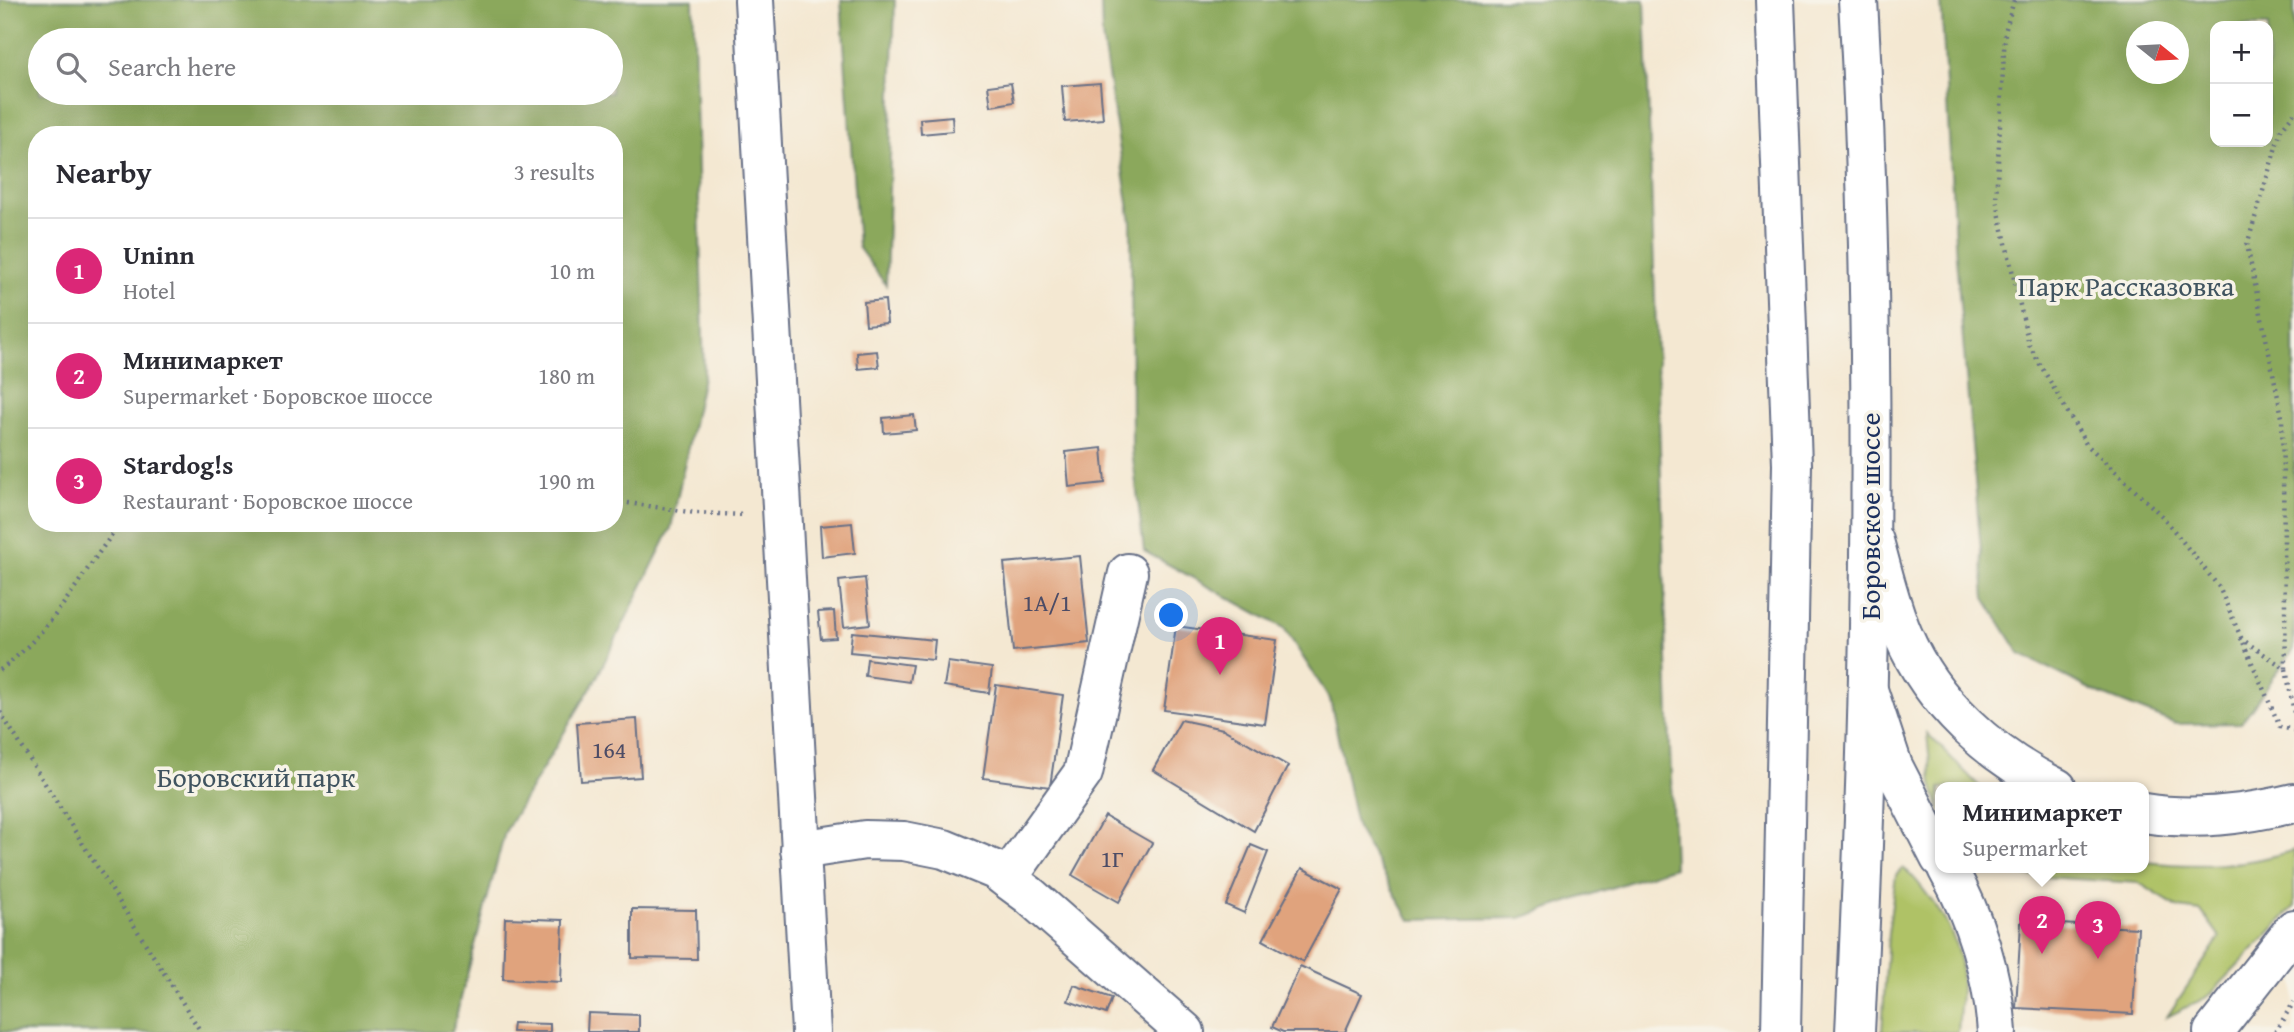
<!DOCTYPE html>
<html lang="en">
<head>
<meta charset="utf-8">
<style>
  body { margin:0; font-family:"Gentium Book Plus",serif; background:#f7f7f7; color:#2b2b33 }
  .controls { position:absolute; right:21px; top:21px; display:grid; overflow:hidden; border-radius:14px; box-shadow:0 7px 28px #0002 }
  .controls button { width:63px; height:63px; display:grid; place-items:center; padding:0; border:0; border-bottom:2px solid #e1e1e2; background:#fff; color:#2b2b33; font:35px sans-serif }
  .compass { position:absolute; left:2126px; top:21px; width:63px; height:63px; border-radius:50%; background:#fff; box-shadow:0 7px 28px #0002; rotate:108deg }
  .you { position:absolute; left:1172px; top:616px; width:24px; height:24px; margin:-18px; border:5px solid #fff; border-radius:50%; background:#1a73e8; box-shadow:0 0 0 10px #1a73e833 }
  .badge { display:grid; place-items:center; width:46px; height:46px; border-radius:50%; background:#db2777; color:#fff; font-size:23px; font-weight:700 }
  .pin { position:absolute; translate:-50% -58px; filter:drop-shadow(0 2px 4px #0008) }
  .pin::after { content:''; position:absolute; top:37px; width:24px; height:21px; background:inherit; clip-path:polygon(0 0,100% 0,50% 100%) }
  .popup { position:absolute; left:1935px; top:782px; width:214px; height:91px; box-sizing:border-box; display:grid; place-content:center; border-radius:14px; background:#fff; filter:drop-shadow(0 2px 5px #0005); font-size:23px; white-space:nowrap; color:#7c7c81 }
  .popup b { font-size:26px; color:#2b2b33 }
  .popup::after { content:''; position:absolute; left:50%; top:100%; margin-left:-14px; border:14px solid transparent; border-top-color:#fff }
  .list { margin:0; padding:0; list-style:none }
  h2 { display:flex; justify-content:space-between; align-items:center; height:91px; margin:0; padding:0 28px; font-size:30px }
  h2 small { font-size:23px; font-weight:400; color:#7c7c81 }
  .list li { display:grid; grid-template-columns:46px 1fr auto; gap:21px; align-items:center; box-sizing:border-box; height:105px; padding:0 28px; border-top:2px solid #e1e1e2 }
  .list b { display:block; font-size:26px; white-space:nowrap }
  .list p { margin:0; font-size:23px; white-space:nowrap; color:#7c7c81 }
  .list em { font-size:23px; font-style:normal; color:#7c7c81 }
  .icon { flex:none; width:38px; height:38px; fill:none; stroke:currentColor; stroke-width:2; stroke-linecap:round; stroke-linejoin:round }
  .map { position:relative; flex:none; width:2294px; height:1032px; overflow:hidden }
  .search { position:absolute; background:#fff; box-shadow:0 7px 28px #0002; left:28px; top:28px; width:595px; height:77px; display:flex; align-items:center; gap:18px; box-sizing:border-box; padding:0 24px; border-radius:38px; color:#7c7c81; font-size:26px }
  .panel { position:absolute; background:#fff; box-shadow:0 7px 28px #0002; left:28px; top:126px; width:595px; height:406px; border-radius:28px }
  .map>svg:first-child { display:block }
  .green { fill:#afc266; stroke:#657862; stroke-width:2 }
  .forest { fill:#8ba85b; stroke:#536c5c; stroke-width:2; fill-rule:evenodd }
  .building { fill:#e0a37d }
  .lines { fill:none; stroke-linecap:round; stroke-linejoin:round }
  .minor-casing { stroke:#677087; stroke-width:42 }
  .major-casing { stroke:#677087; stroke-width:42 }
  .path { stroke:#677087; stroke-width:4.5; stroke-dasharray:2 5; stroke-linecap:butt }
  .minor { stroke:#fff; stroke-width:38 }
  .major { stroke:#fff; stroke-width:38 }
  .labels { text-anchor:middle; stroke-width:7; stroke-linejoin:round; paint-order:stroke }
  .number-label { font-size:24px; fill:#4c4c66 }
  .park-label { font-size:28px; fill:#405460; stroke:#f7f3e8 }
  .street-label { font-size:28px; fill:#1b2f5e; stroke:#f7f3e8 }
</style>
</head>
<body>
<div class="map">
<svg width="2294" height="1032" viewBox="0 0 2294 1032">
  <rect width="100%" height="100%" fill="#f7f3e8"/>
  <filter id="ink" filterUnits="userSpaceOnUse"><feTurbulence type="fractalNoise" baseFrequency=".0143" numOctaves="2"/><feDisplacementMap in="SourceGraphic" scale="14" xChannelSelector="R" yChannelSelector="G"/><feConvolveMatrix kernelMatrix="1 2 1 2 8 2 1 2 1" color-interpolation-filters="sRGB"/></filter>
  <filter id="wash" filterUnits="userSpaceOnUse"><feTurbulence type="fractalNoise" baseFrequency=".00686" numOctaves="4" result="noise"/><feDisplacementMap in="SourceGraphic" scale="28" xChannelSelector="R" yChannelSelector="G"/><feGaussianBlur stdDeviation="1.57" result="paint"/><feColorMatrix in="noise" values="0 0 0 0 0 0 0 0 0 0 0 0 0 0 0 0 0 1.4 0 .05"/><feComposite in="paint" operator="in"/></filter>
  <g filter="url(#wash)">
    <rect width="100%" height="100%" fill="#f4e8d2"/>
    <g class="green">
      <polygon points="1927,733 1981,788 1940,788 1940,811 1932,784"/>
      <path d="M 2294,850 L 2294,907 L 2209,996 L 2167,1017 L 2220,937 L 2201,911 L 2179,908 L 2139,883 L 2030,876 L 1982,868 L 2144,868 L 2144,862 C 2196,867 2244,867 2294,850 Z"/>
      <path d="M 1903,868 C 1914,875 1921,887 1929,897 C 1967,946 1963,972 1958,1032 L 1882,1032 L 1888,933 L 1896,875 Z"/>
    </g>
    <g class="forest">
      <path d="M 0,0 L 693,0 L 704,372 L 671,528 L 597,677 L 505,832 L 452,1032 L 0,1032 ZM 40,40 L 611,40 L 611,93 L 40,93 ZM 37,135 L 614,135 L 614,523 L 37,523 Z"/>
      <polygon points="841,0 895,0 886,285 858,247"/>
      <polygon points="1101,0 1645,0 1674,867 1520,918 1410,920 1356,826 1330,699 1284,628 1144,551 1132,450 1131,222 1102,36"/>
      <path d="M 1941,0 L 2294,0 L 2294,649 L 2241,723 L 2176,724 L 2100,694 L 2020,654 L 1985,598 L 1956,258 ZM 2268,26 L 2268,142 L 2215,142 L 2215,26 ZM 2136,32 L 2178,32 L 2178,74 L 2136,74 Z"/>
    </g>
    <g id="blocks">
      <g class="building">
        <polygon points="1011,83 1014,102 991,106 988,86"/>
        <polygon points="1100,83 1103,119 1065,122 1062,86"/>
        <polygon points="952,116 953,131 921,134 920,119"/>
        <polygon points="885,300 887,323 866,325 864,302"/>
        <polygon points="877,351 879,367 858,369 857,353"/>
        <polygon points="914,415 916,430 884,433 883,418"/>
        <polygon points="1102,448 1105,483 1069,487 1066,452"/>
        <polygon points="852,523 855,553 822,557 820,526"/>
        <polygon points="1080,556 1089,643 1013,651 1004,563"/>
        <polygon points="865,578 870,624 844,627 839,581"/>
        <polygon points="834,611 836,638 821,639 818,612"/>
        <polygon points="1176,626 1277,640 1265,724 1164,710"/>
        <polygon points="852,632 935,640 933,660 850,652"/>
        <polygon points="867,659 912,665 909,682 865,676"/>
        <polygon points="948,662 992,668 989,693 944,686"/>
        <polygon points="996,685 1063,695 1050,787 983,778"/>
        <polygon points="637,719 641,777 581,781 577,723"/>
        <polygon points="1181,720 1223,729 1288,766 1254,831 1153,770"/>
        <polygon points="1105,816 1152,843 1119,902 1072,875"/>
        <polygon points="1251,845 1268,852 1244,913 1226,905"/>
        <polygon points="1302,868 1342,889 1303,962 1263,940"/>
        <polygon points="632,909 696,910 697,959 632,958"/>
        <polygon points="505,918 563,920 561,982 503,979"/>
        <polygon points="2021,922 2138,928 2133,1014 2016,1008"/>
        <polygon points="1300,966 1362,994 1345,1032 1283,1032 1272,1027"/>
        <polygon points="1074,985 1112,998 1106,1014 1068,1001"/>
        <polygon points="588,1013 639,1015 639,1032 587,1032"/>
        <polygon points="513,1023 550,1024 550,1032 512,1032"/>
      </g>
    </g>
  </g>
  <g filter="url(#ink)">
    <use href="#blocks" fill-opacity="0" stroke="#677087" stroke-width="2"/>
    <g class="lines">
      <defs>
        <g id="minor">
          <polyline points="754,0 811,1032"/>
          <path d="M 1874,541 C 1883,572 1890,605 1903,635 C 1932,703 1991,756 2057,788"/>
          <polyline points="1869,693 1893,766 1940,858"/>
          <path d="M 2144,813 C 2195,821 2244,815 2294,803"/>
          <polyline points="800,850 865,840 904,841 944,849 995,870 1029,895 1185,1032"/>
          <path d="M 1947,868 C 1975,917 1993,976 1997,1032"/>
          <polyline points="1007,879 1083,773 1128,573"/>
          <polyline points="2213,1032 2294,929"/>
        </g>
        <g id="major">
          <polyline points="1775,0 1792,464 1781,1032"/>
          <path d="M 1855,1032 C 1872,688 1878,344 1858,0"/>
        </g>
      </defs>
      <use href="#minor" class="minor-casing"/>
      <use href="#major" class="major-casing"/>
      <g class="path">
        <polyline points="2014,0 2005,32 1996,199 2029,345 2086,444 2163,517 2219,587 2280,727 2294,730"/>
        <polyline points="614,501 696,513 746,515"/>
        <polyline points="2240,638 2286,669 2282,417 2247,245 2281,130 2294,113"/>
        <polyline points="2286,669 2294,713"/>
        <path d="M 0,670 C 56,628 79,576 121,523"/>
        <polyline points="0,712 201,1032"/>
        <polyline points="2275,1032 2294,1002"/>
      </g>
      <use href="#minor" class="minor"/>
      <use href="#major" class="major"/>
    </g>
  </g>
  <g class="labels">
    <g class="number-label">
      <text x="1047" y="611">1А/1</text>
      <text x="609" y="758">164</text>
      <text x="1112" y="867">1Г</text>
    </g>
    <g class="park-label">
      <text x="2126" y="296">Парк Рассказовка</text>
      <text x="256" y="787">Боровский парк</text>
    </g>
    <g class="street-label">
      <text transform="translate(1870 516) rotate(-90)" y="10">Боровское шоссе</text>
    </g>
  </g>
</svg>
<div class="controls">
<button>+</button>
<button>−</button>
</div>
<svg class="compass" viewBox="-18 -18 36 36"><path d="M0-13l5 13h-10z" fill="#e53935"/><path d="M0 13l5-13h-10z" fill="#7c7c81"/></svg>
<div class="you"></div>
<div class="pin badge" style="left:1220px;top:675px">1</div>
<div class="pin badge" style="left:2042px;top:954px">2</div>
<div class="popup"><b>Минимаркет</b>Supermarket</div>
<div class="pin badge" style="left:2098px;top:959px">3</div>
<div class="search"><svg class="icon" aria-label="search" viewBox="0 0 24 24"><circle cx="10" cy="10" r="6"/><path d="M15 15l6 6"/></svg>Search here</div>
<section class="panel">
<h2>Nearby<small>3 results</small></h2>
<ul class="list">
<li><span class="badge">1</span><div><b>Uninn</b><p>Hotel</p></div><em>10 m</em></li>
<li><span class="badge">2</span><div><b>Минимаркет</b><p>Supermarket · Боровское шоссе</p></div><em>180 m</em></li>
<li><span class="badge">3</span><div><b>Stardog!s</b><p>Restaurant · Боровское шоссе</p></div><em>190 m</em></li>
</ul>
</section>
</div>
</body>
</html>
